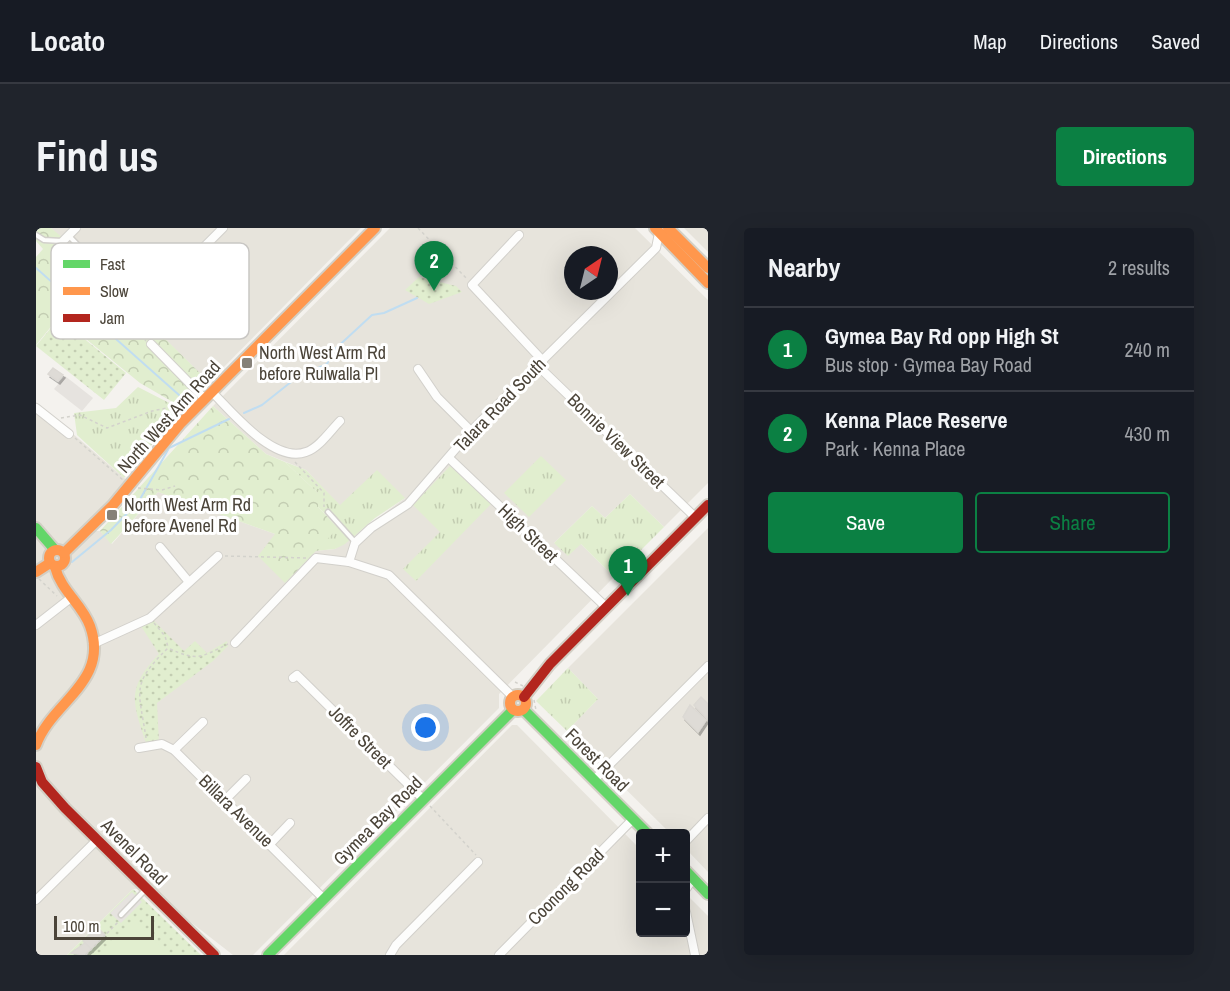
<!DOCTYPE html>
<html lang="en">
<head>
<meta charset="utf-8">
<style>
  body { margin:0; font-family:"Archivo Narrow",sans-serif; background:#20242c; color:#f1f3f6 }
  .controls { position:absolute; right:18px; bottom:18px; display:grid; overflow:hidden; border-radius:6px; box-shadow:0 6px 24px #0002 }
  .controls button { width:54px; height:54px; display:grid; place-items:center; padding:0; border:0; border-bottom:2px solid #363941; background:#171b24; color:#f1f3f6; font:30px sans-serif }
  .compass { position:absolute; left:528px; top:18px; width:54px; height:54px; border-radius:50%; background:#171b24; box-shadow:0 6px 24px #0002; rotate:35deg }
  .scale { position:absolute; left:18px; bottom:15px; width:100px; box-sizing:border-box; padding-left:6px; border:3px solid #4b4439; border-top:0; font-size:16px; line-height:21px; white-space:nowrap; color:#4b4439; -webkit-text-stroke:4px #fff; paint-order:stroke }
  .you { position:absolute; left:390px; top:500px; width:21px; height:21px; margin:-15px; border:4px solid #fff; border-radius:50%; background:#1a73e8; box-shadow:0 0 0 9px #1a73e833 }
  .badge { display:grid; place-items:center; width:39px; height:39px; border-radius:50%; background:#0b8043; color:#fff; font-size:20px; font-weight:700 }
  .pin { position:absolute; translate:-50% -50px; filter:drop-shadow(0 2px 3px #0008) }
  .pin::after { content:''; position:absolute; top:32px; width:21px; height:18px; background:inherit; clip-path:polygon(0 0,100% 0,50% 100%) }
  .list { margin:0; padding:0; list-style:none }
  h2 { display:flex; justify-content:space-between; align-items:center; height:78px; margin:0; padding:0 24px; font-size:26px }
  h2 small { font-size:20px; font-weight:400; color:#9ea1a6 }
  .list li { display:grid; grid-template-columns:39px 1fr auto; gap:18px; align-items:center; box-sizing:border-box; height:84px; padding:0 24px; border-top:2px solid #363941 }
  .list b { display:block; font-size:22px; white-space:nowrap }
  .list p { margin:0; font-size:20px; white-space:nowrap; color:#9ea1a6 }
  .list em { font-size:20px; font-style:normal; color:#9ea1a6 }
  .actions { display:flex; gap:12px; padding:18px 24px }
  .actions a { flex:1; padding:14px 0; border:2px solid #0b8043; border-radius:6px; text-align:center; font-size:21px; color:#0b8043 }
  .actions .main { background:#0b8043; color:#fff }
  .map { position:relative; flex:none; width:672px; height:727px; overflow:hidden; border-radius:6px }
  header { display:flex; align-items:center; gap:36px; box-sizing:border-box; height:84px; padding:0 30px; background:#171b24; border-bottom:2px solid #363941 }
  header strong { font-size:28px }
  nav { display:flex; gap:33px; margin-inline-start:auto; font-size:21px }
  .intro { display:flex; align-items:center; justify-content:space-between; box-sizing:border-box; height:144px; padding:0 36px }
  h1 { margin:0; font-size:42px }
  .button { padding:15px 27px; border-radius:6px; background:#0b8043; color:#fff; font-size:21px; font-weight:700 }
  main { display:flex; gap:36px; padding:0 36px }
  aside { flex:1; background:#171b24; border-radius:6px; box-shadow:0 6px 24px #0002 }
  .map>svg:first-child { display:block }
  .residential { fill:#e7e4dc; fill-rule:evenodd }
  .grass { fill:url(#grass-tufts) }
  .forest { fill:url(#forest-crowns) }
  .park { fill:url(#park-dots) }
  .pitch { fill:#e1eecf }
  .parking { fill:#e6e3df }
  .lines { fill:none; stroke-linecap:round; stroke-linejoin:round }
  .stream { stroke:#c0ddf1; stroke-width:2 }
  .building { fill:#dedbd6; stroke:#dcd9d4; stroke-width:1.5; filter:url(#shadow) }
  .lane-casing { stroke:#d2d0cb; stroke-width:7 }
  .street-casing { stroke:#d2d0cb; stroke-width:10 }
  .fast-casing { stroke:#d3cfc5; stroke-width:14 }
  .slow-casing { stroke:#d3cfc5; stroke-width:14 }
  .jam-casing { stroke:#d3cfc5; stroke-width:14 }
  .path { stroke:#d3d2cc; stroke-width:1.5; stroke-dasharray:3 3; stroke-linecap:butt }
  .lane { stroke:#fdfdfc; stroke-width:4 }
  .street { stroke:#fdfdfc; stroke-width:8 }
  .fast { stroke:#63d668; stroke-width:10 }
  .slow { stroke:#ff974d; stroke-width:10 }
  .jam { stroke:#b3261e; stroke-width:10 }
  .poi-dot { fill:#868178; stroke:#fff; stroke-width:2 }
  .labels { text-anchor:middle; stroke-width:6; stroke-linejoin:round; paint-order:stroke }
  .poi-label { font-size:18px; fill:#4b4439; stroke:#fff; text-anchor:start }
  .street-label { font-size:18px; fill:#4b4439; stroke:#fff }
  .key { fill:#fff; stroke:#c9c7c4; stroke-width:1.5 }
  .key-label { font-size:16px; fill:#4b4439 }
</style>
</head>
<body>
<header>
<strong>Locato</strong>
<nav><a>Map</a><a>Directions</a><a>Saved</a></nav>
</header>
<div class="intro"><h1>Find us</h1><a class="button">Directions</a></div>
<main>
<div class="map">
<svg width="672" height="727" viewBox="0 0 672 727">
  <defs>
    <pattern id="grass-tufts" width="24" height="20" patternUnits="userSpaceOnUse" patternTransform="scale(1.5)"><rect width="24" height="20" fill="#e1eecf"/><path d="M3 7l-1-3M5 7V3M7 7l1-3M15 17l-1-3M17 17v-4M19 17l1-3" fill="none" stroke="#c3cdb2"/></pattern>
    <pattern id="forest-crowns" width="20" height="18" patternUnits="userSpaceOnUse" patternTransform="scale(1.5)"><rect width="20" height="18" fill="#e1eecf"/><path d="M2 6a3 3 0 1 1 6 0M12 15a3 3 0 1 1 6 0" fill="none" stroke="#c3cdb2"/></pattern>
    <pattern id="park-dots" width="8" height="8" patternUnits="userSpaceOnUse" patternTransform="scale(1.5)"><rect width="8" height="8" fill="#e1eecf"/><path d="M2 2h.1M6 6h.1" fill="none" stroke="#c3cdb2" stroke-width="1.8" stroke-linecap="round"/></pattern>
    <filter id="shadow"><feDropShadow dx="2" dy="3" stdDeviation="0" flood-color="#0004"/></filter>
  </defs>
  <rect width="100%" height="100%" fill="#f4f2ee"/>
  <g class="residential">
    <polygon points="15,0 325,0 173,154"/>
    <path d="M 354,0 L 599,0 L 672,72 L 672,255 L 628,299 L 594,266 L 569,290 L 556,278 L 518,315 L 544,315 L 578,349 L 463,466 L 463,480 L 217,727 L 197,727 L 111,660 L 97,661 L 31,727 L 0,727 L 0,174 L 94,255 L 53,303 L 64,303 L 76,316 L 122,264 L 239,306 L 249,355 L 279,323 L 299,321 L 369,270 L 304,278 L 270,242 L 230,226 L 177,178 ZM 537,27 L 573,27 L 573,63 L 537,63 Z"/>
    <polygon points="648,0 672,0 672,24"/>
    <polygon points="672,300 672,644 650,621 650,606 634,605 531,503 562,471 532,440"/>
    <polygon points="476,497 481,497 604,621 604,704 650,704 650,666 672,688 672,727 248,727"/>
  </g>
  <g class="grass">
    <polygon points="102,159 145,181 88,250 41,207 38,185 80,180"/>
    <polygon points="505,228 530,252 493,289 468,265"/>
    <polygon points="249,234 270,242 304,277 341,242 369,270 339,290 309,316 299,321 279,323 302,299 282,279 282,265"/>
    <polygon points="414,238 455,276 380,353 367,341 404,304 377,277"/>
    <polygon points="594,266 628,299 578,349 545,316 532,328 518,315 556,278 569,290"/>
    <polygon points="532,440 562,471 531,503 500,473"/>
  </g>
  <g class="forest">
    <polygon points="0,0 15,0 27,10 173,154 147,180 104,155 23,89 0,117 0,29 7,21 0,13"/>
    <polygon points="177,178 230,226 249,234 282,265 282,279 302,300 249,355 222,328 239,306 122,264 75,316 64,303"/>
  </g>
  <g class="park">
    <polygon points="383,49 420,58 426,64 393,76 369,62"/>
    <polygon points="23,90 90,145 68,172 0,118"/>
    <path d="M 114,389 L 148,423 L 159,413 L 171,425 L 191,413 L 192,418 L 177,433 L 121,475 L 123,515 L 111,518 C 97,474 89,462 123,426 L 103,395 Z"/>
    <polygon points="97,661 165,727 31,727"/>
  </g>
  <polygon class="pitch" points="99,692 132,727 61,727"/>
  <g class="parking">
    <polygon points="29,148 57,170 46,183 18,161"/>
    <polygon points="96,664 106,674 85,695 74,685"/>
  </g>
  <g class="lines">
    <g class="stream">
      <polyline points="0,40 143,167"/>
      <polyline points="208,185 226,177 260,150 291,136 297,123 336,87 348,85 381,70"/>
      <polyline points="36,334 75,302 103,273 133,220 193,191"/>
    </g>
  </g>
  <g class="building">
    <polygon points="17,140 27,147 22,153 12,146"/>
    <polygon points="665,469 672,476 671,491 658,477"/>
    <polygon points="654,477 670,492 662,504 647,489"/>
    <polygon points="61,699 69,707 55,721 47,713"/>
    <polygon points="49,715 55,721 48,727 35,725"/>
  </g>
  <g class="lines">
    <defs>
      <g id="lane">
        <polyline points="0,7 8,12 26,13"/>
        <polyline points="33,8 94,71 112,83"/>
        <polyline points="292,284 319,314"/>
        <polyline points="85,687 109,662"/>
      </g>
      <g id="street">
        <polyline points="483,7 436,57 507,133"/>
        <polyline points="27,13 40,0"/>
        <polyline points="164,23 187,0"/>
        <polyline points="115,116 169,171"/>
        <polyline points="501,137 659,289"/>
        <polyline points="382,141 401,169 435,203"/>
        <path d="M 176,164 C 196,184 238,236 270,224 C 283,220 295,202 304,193"/>
        <polyline points="0,180 33,206"/>
        <polyline points="413,230 570,379"/>
        <polyline points="124,319 153,354"/>
        <polyline points="313,334 319,315 335,300 372,276 435,203 620,20 623,5"/>
        <polyline points="0,397 36,369"/>
        <polyline points="199,415 280,330 313,334 353,347 477,469"/>
        <polyline points="57,416 114,390 182,328"/>
        <polyline points="257,450 261,447 387,571"/>
        <polyline points="103,520 126,516 138,522 288,671"/>
        <polyline points="138,522 167,494"/>
        <polyline points="558,552 672,438"/>
        <polyline points="189,572 210,551"/>
        <polyline points="650,613 672,590"/>
        <polyline points="234,616 254,595"/>
        <polyline points="650,661 657,651"/>
        <polyline points="0,672 62,611"/>
        <polyline points="650,684 659,727"/>
        <polyline points="354,727 360,717 442,634"/>
        <polyline points="463,727 597,591"/>
      </g>
      <g id="fast">
        <polyline points="0,300 19,322"/>
        <polyline points="488,482 612,606"/>
        <polyline points="650,643 672,666"/>
        <polyline points="232,727 477,482"/>
      </g>
      <g id="slow">
        <polyline points="619,0 672,55"/>
        <polyline points="632,0 672,40"/>
        <circle cx="21" cy="330" r="8"/>
        <polyline points="28,325 77,277 144,196 339,0"/>
        <polyline points="0,344 14,335"/>
        <circle cx="482" cy="475" r="8"/>
        <path d="M 0,517 C 16,473 74,454 54,398 C 46,376 25,363 19,339"/>
      </g>
      <g id="jam">
        <polyline points="488,469 514,436 672,277"/>
        <polyline points="0,539 6,554 29,580 178,727"/>
      </g>
    </defs>
    <use href="#lane" class="lane-casing"/>
    <use href="#street" class="street-casing"/>
    <use href="#fast" class="fast-casing"/>
    <use href="#slow" class="slow-casing"/>
    <use href="#jam" class="jam-casing"/>
    <g class="path">
      <polyline points="382,0 431,51"/>
      <polyline points="26,20 28,28 43,49 56,59 79,89 110,113"/>
      <path d="M 116,88 C 134,85 155,47 161,30"/>
      <polyline points="25,190 44,187 71,200 116,183 151,176"/>
      <polyline points="39,210 87,252"/>
      <polyline points="259,234 288,265 288,279"/>
      <polyline points="102,260 126,262 139,258"/>
      <polyline points="189,328 272,330"/>
      <polyline points="3,351 21,368"/>
      <polyline points="118,395 129,408 132,419"/>
      <polyline points="479,454 487,458"/>
      <polyline points="498,472 500,482"/>
      <path d="M 110,510 C 103,462 94,457 132,420 C 162,434 165,429 192,416"/>
      <polyline points="394,578 440,627"/>
      <polyline points="50,727 83,693"/>
    </g>
    <use href="#lane" class="lane"/>
    <use href="#street" class="street"/>
    <use href="#fast" class="fast"/>
    <use href="#slow" class="slow"/>
    <use href="#jam" class="jam"/>
  </g>
  <g class="poi-dot">
    <rect x="205" y="129" width="12" height="12" rx="3"/>
    <rect x="70" y="281" width="12" height="12" rx="3"/>
  </g>
  <g class="labels">
    <g class="poi-label">
      <text x="223" y="131">North West Arm Rd<tspan x="223" dy="21">before Rulwalla Pl</tspan></text>
      <text x="88" y="283">North West Arm Rd<tspan x="88" dy="21">before Avenel Rd</tspan></text>
    </g>
    <g class="street-label">
      <text transform="translate(464 177) rotate(-46)" y="6">Talara Road South</text>
      <text transform="translate(133 189) rotate(-48)" y="6">North West Arm Road</text>
      <text transform="translate(580 213) rotate(44)" y="6">Bonnie View Street</text>
      <text transform="translate(492 305) rotate(44)" y="6">High Street</text>
      <text transform="translate(324 509) rotate(45)" y="6">Joffre Street</text>
      <text transform="translate(561 532) rotate(45)" y="6">Forest Road</text>
      <text transform="translate(200 583) rotate(44)" y="6">Billara Avenue</text>
      <text transform="translate(342 593) rotate(-45)" y="6">Gymea Bay Road</text>
      <text transform="translate(98 624) rotate(45)" y="6">Avenel Road</text>
      <text transform="translate(530 659) rotate(-45)" y="6">Coonong Road</text>
    </g>
  </g>
  <rect x="15" y="15" width="198" height="96" rx="9" class="key"/>
  <rect x="27" y="32" width="27" height="8" fill="#63d668"/>
  <rect x="27" y="59" width="27" height="8" fill="#ff974d"/>
  <rect x="27" y="86" width="27" height="8" fill="#b3261e"/>
  <g class="key-label">
    <text x="64" y="42">Fast</text>
    <text x="64" y="69">Slow</text>
    <text x="64" y="96">Jam</text>
  </g>
</svg>
<div class="controls">
<button>+</button>
<button>−</button>
</div>
<svg class="compass" viewBox="-18 -18 36 36"><path d="M0-13l5 13h-10z" fill="#e53935"/><path d="M0 13l5-13h-10z" fill="#9ea1a6"/></svg>
<div class="scale">100 m</div>
<div class="you"></div>
<div class="pin badge" style="left:592px;top:368px">1</div>
<div class="pin badge" style="left:398px;top:63px">2</div>
</div>
<aside>
<h2>Nearby<small>2 results</small></h2>
<ul class="list">
<li><span class="badge">1</span><div><b>Gymea Bay Rd opp High St</b><p>Bus stop · Gymea Bay Road</p></div><em>240 m</em></li>
<li><span class="badge">2</span><div><b>Kenna Place Reserve</b><p>Park · Kenna Place</p></div><em>430 m</em></li>
</ul>
<div class="actions"><a class="main">Save</a><a>Share</a></div>
</aside>
</main>
</body>
</html>
